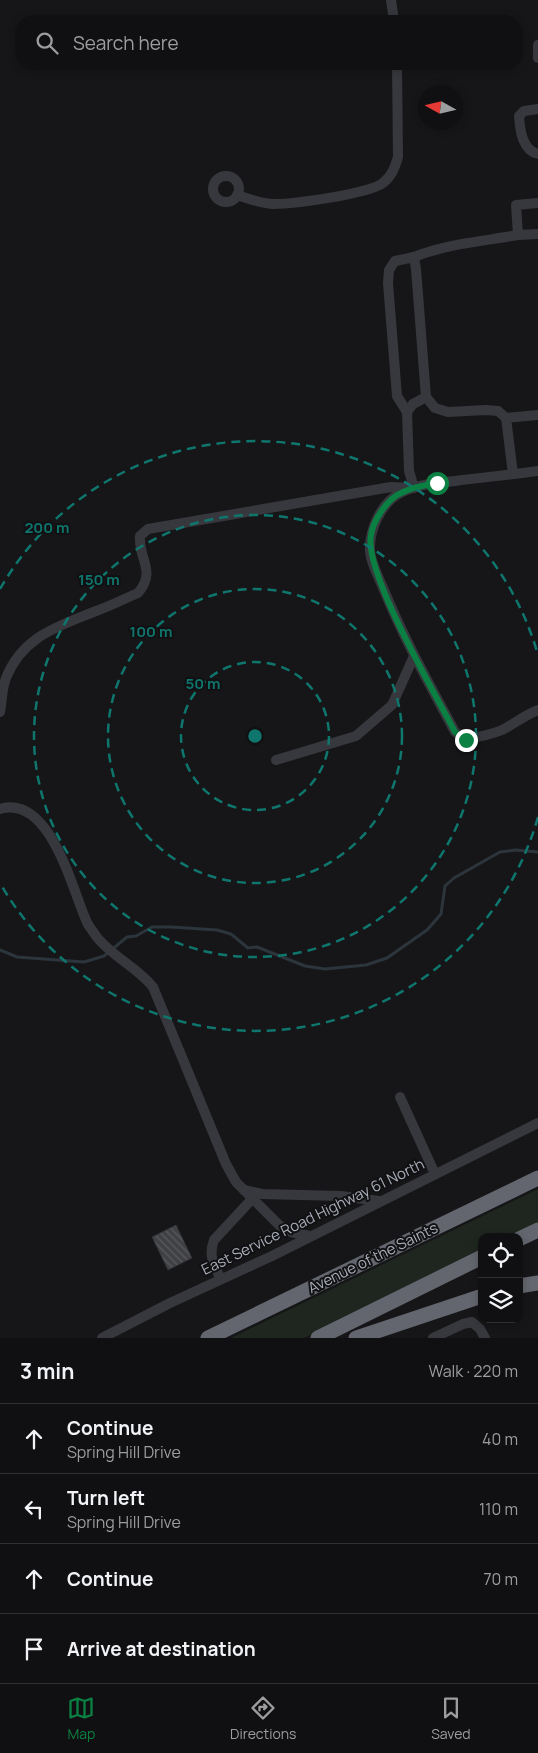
<!DOCTYPE html>
<html lang="en">
<head>
<meta charset="utf-8">
<style>
  body { margin:0; font-family:Manrope,sans-serif; background:#1e1e20; color:#f1f3f6 }
  .controls { position:absolute; right:15px; bottom:15px; display:grid; overflow:hidden; border-radius:10px; box-shadow:0 2px 8px #0003 }
  .controls button { width:45px; height:45px; display:grid; place-items:center; padding:0; border:0; border-bottom:1px solid #303032; background:#101012; color:#f1f3f6; font:25px sans-serif }
  .compass { position:absolute; left:418px; top:85px; width:45px; height:45px; border-radius:50%; background:#101012; box-shadow:0 2px 8px #0003; rotate:278deg }
  .stop { position:absolute; width:15px; height:15px; margin:-11px; border:4px solid #0b8043; border-radius:50%; background:#fff }
  .stop.end { background:#0b8043; border-color:#fff; box-shadow:0 1px 5px #0008 }
  .list { margin:0; padding:0; list-style:none }
  h2 { display:flex; justify-content:space-between; align-items:center; height:65px; margin:0; padding:0 20px; font-size:21px }
  h2 small { font-size:16px; font-weight:400; color:#9c9d9f }
  .list li { display:grid; grid-template-columns:32px 1fr auto; gap:15px; align-items:center; box-sizing:border-box; height:70px; padding:0 20px; border-top:1px solid #303032 }
  .list b { display:block; font-size:19px; white-space:nowrap }
  .list p { margin:0; font-size:16px; white-space:nowrap; color:#9c9d9f }
  .list em { font-size:16px; font-style:normal; color:#9c9d9f }
  .icon { flex:none; width:28px; height:28px; fill:none; stroke:currentColor; stroke-width:2; stroke-linecap:round; stroke-linejoin:round }
  .map { position:relative; flex:none; width:538px; height:1338px; overflow:hidden }
  .search { position:absolute; background:#101012; box-shadow:0 2px 8px #0003; left:15px; right:15px; top:15px; height:55px; display:flex; align-items:center; gap:12px; box-sizing:border-box; padding:0 18px; border-radius:20px; color:#9c9d9f; font-size:19px }
  .sheet { height:345px; background:#101012 }
  nav { display:flex; justify-content:space-around; align-items:center; box-sizing:border-box; height:70px; border-top:1px solid #303032; background:#101012; font-size:14px; color:#9c9d9f }
  nav a { display:grid; justify-items:center; gap:2px }
  nav .on { color:#0b8043 }
  .map>svg:first-child { display:block }
  .grass { fill:#1e261f }
  .lines { fill:none; stroke-linecap:round; stroke-linejoin:round }
  .stream { stroke:#2c353c; stroke-width:3 }
  .building { fill:url(#building-back-hatch); stroke:#303034 }
  .minor { stroke:#37383d; stroke-width:10 }
  .highway { stroke:#63666e; stroke-width:15 }
  .route { stroke:#0b8043; stroke-width:6 }
  .ring { fill:none; stroke:#0f766e; stroke-width:2.5; stroke-dasharray:9 6 }
  .labels { text-anchor:middle; stroke-width:4; stroke-linejoin:round; paint-order:stroke }
  .street-label { font-size:15px; fill:#a8adb8; stroke:#111113 }
  .centre { fill:#0f766e; stroke:#111113; stroke-width:2.5 }
  .ring-label { font-size:15px; text-anchor:middle; font-weight:bold; fill:#0f766e; stroke:#111113; stroke-width:4; stroke-linejoin:round; paint-order:stroke }
</style>
</head>
<body>
<div class="map">
<svg width="538" height="1338" viewBox="0 0 538 1338">
  <defs>
    <pattern id="building-back-hatch" width="6" height="6" patternUnits="userSpaceOnUse" patternTransform="scale(1.25)"><rect width="6" height="6" fill="#404145"/><path d="M-1 5l2 2M0 0l6 6M5-1l2 2" fill="none" stroke="#595a5e"/></pattern>
  </defs>
  <rect width="100%" height="100%" fill="#161618"/>
  <polygon class="grass" points="538,1189 538,1223 511,1237 482,1237 482,1251 304,1338 231,1338"/>
  <g class="lines">
    <polyline class="stream" points="0,950 17,957 84,962 104,956 127,937 136,936 152,927 171,927 217,930 231,934 248,948 257,947 305,966 325,969 366,965 387,958 427,930 441,914 445,886 454,878 500,852 515,850 538,852"/>
  </g>
  <polygon class="building" points="176,1225 192,1258 168,1270 152,1237"/>
  <g class="lines">
    <g class="minor">
      <polyline points="391,0 394,21"/>
      <polyline points="538,45 538,58"/>
      <path d="M 538,109 L 524,111 L 519,116 C 520,130 522,150 538,154"/>
      <circle cx="226" cy="189" r="13"/>
      <path d="M 237,195 C 249,199 262,204 274,204 C 294,204 368,194 383,183 C 392,176 395,167 398,157 L 397,64"/>
      <polyline points="538,203 516,205 518,235 538,234"/>
      <path d="M 414,257 C 446,244 484,241 518,235"/>
      <polyline points="407,412 397,396 388,283 389,270 395,261 414,257 416,269 426,397 435,408 448,412 486,410 498,411 506,418 513,474"/>
      <polyline points="506,418 538,415"/>
      <path d="M 538,471 C 511,475 483,477 455,481 C 437,483 417,484 400,493 C 381,503 369,530 370,551 C 371,564 379,578 384,590 C 404,639 430,685 455,732 L 466,739 C 479,737 490,735 502,730 C 514,724 525,715 538,710"/>
      <path d="M 0,712 C 2,701 2,688 6,678 C 23,636 57,627 96,611 C 110,606 124,599 138,593 C 157,571 138,559 140,536 L 148,529 L 391,487 L 414,488 L 409,471 L 407,412 L 413,404 L 426,397"/>
      <polyline points="276,760 356,736 392,705 414,656"/>
      <path d="M 0,809 C 50,794 72,889 86,920 C 88,926 93,931 96,936 C 111,956 137,967 153,987 L 226,1164 L 236,1182 L 279,1225 L 291,1232 L 310,1236"/>
      <polyline points="400,1097 435,1174"/>
      <polyline points="244,1190 262,1194 341,1196 379,1201"/>
      <path d="M 221,1279 C 214,1266 208,1256 214,1240 L 252,1199"/>
      <polyline points="102,1338 170,1303 272,1256 538,1123"/>
      <polyline points="433,1338 463,1324 472,1322 480,1329 485,1338"/>
    </g>
    <g class="highway">
      <polyline points="519,1239 538,1230"/>
      <polyline points="519,1286 538,1283"/>
      <polyline points="208,1338 538,1178"/>
      <polyline points="318,1338 482,1257"/>
      <polyline points="356,1338 482,1296"/>
    </g>
  </g>
  <g class="lines">
    <path class="route" d="M 437,483 C 425,485 412,487 401,493 C 387,499 373,521 371,535 C 363,571 436,695 455,732 L 466,740"/>
  </g>
  <g class="ring">
    <circle cx="255" cy="736" r="74"/>
    <circle cx="255" cy="736" r="147"/>
    <circle cx="255" cy="736" r="221"/>
    <path d="M538 817A294 294 0 0 1 0 883M0 589A294 294 0 0 1 538 655"/>
  </g>
  <g class="labels">
    <g class="street-label">
      <text transform="translate(313 1217) rotate(-26)" y="5">East Service Road Highway 61 North</text>
      <text transform="translate(373 1258) rotate(-26)" y="5">Avenue of the Saints</text>
    </g>
  </g>
  <circle cx="255" cy="736" r="8" class="centre"/>
  <g class="ring-label">
    <text x="47" y="533">200 m</text>
    <text x="99" y="585">150 m</text>
    <text x="151" y="637">100 m</text>
    <text x="203" y="689">50 m</text>
  </g>
</svg>
<div class="controls">
<button><svg class="icon" aria-label="locate" viewBox="0 0 24 24"><circle cx="12" cy="12" r="6"/><path d="M12 2v4M12 18v4M2 12h4M18 12h4"/></svg></button>
<button><svg class="icon" aria-label="layers" viewBox="0 0 24 24"><path d="M12 4l9 5-9 5-9-5zM3 14l9 5 9-5"/></svg></button>
</div>
<svg class="compass" viewBox="-18 -18 36 36"><path d="M0-13l5 13h-10z" fill="#e53935"/><path d="M0 13l5-13h-10z" fill="#9c9d9f"/></svg>
<div class="stop" style="left:437px;top:483px"></div>
<div class="stop end" style="left:466px;top:740px"></div>
<div class="search"><svg class="icon" aria-label="search" viewBox="0 0 24 24"><circle cx="10" cy="10" r="6"/><path d="M15 15l6 6"/></svg>Search here</div>
</div>
<section class="sheet">
<h2>3 min<small>Walk · 220 m</small></h2>
<ul class="list">
<li><svg class="icon" aria-label="ahead" viewBox="0 0 24 24"><path d="M12 20V5M6 11l6-6 6 6"/></svg><div><b>Continue</b><p>Spring Hill Drive</p></div><em>40 m</em></li>
<li><svg class="icon" aria-label="left" viewBox="0 0 24 24"><path d="M17 20v-9H6M10 6l-5 5 5 5"/></svg><div><b>Turn left</b><p>Spring Hill Drive</p></div><em>110 m</em></li>
<li><svg class="icon" aria-label="ahead" viewBox="0 0 24 24"><path d="M12 20V5M6 11l6-6 6 6"/></svg><div><b>Continue</b></div><em>70 m</em></li>
<li><svg class="icon" aria-label="arrive" viewBox="0 0 24 24"><path d="M6 21V4h12l-3 4 3 4H6"/></svg><div><b>Arrive at destination</b></div></li>
</ul>
</section>
<nav>
<a class="on"><svg class="icon" aria-label="map" viewBox="0 0 24 24"><path d="M3 6l6-2 6 2 6-2v14l-6 2-6-2-6 2zM9 4v14M15 6v14"/></svg>Map</a>
<a><svg class="icon" aria-label="directions" viewBox="0 0 24 24"><path d="M12 3l9 9-9 9-9-9zM9 14v-3h6M13 9l2 2-2 2"/></svg>Directions</a>
<a><svg class="icon" aria-label="saved" viewBox="0 0 24 24"><path d="M7 4h10v16l-5-4-5 4z"/></svg>Saved</a>
</nav>
</body>
</html>
